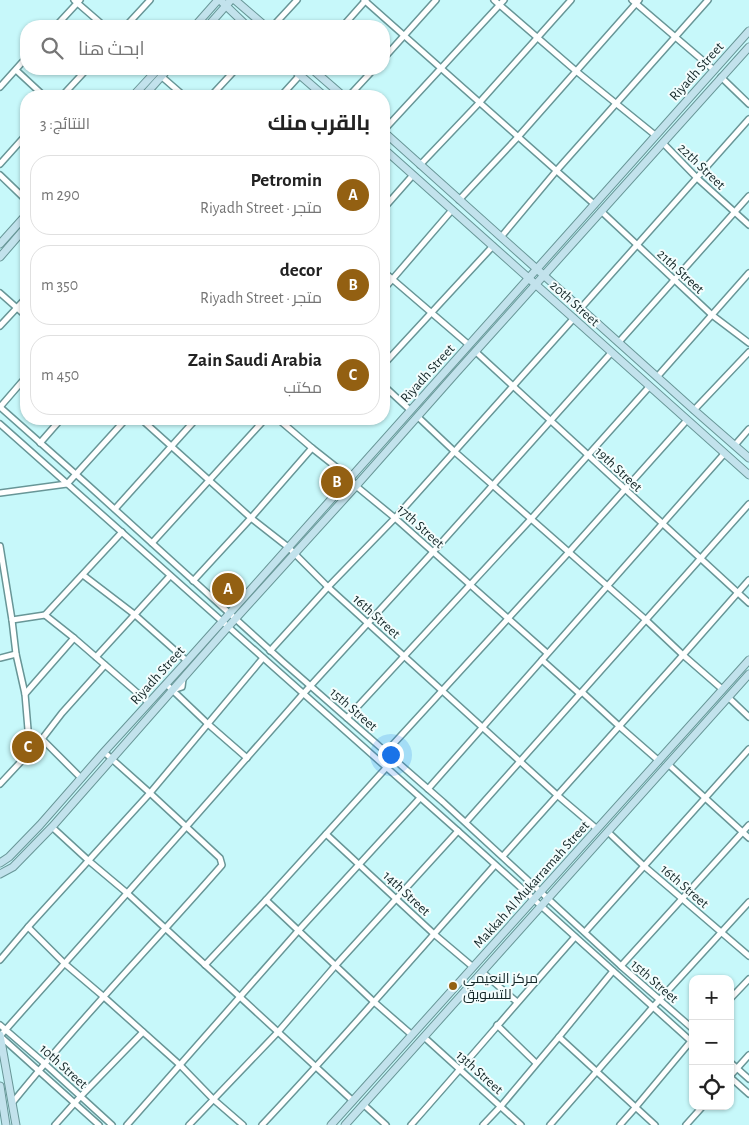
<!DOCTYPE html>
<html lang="ar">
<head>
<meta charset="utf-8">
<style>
  body { margin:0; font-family:"Alegreya Sans",Cairo,sans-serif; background:#f2f2f2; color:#222; direction:rtl }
  .controls { position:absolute; right:15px; bottom:15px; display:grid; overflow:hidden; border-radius:10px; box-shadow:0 1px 4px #0004 }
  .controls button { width:45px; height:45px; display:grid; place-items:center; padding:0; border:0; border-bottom:1px solid #e0e0e0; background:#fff; color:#222; font:25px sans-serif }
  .you { position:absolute; left:390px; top:754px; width:18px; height:18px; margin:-12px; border:4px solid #fff; border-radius:50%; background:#1a73e8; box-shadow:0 0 0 8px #1a73e833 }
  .badge { display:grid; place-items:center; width:32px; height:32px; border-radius:50%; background:#936012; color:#fff; font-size:16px; font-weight:700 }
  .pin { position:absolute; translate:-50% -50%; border:2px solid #fff; box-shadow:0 1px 5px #0006 }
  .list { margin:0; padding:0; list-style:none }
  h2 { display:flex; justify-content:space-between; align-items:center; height:65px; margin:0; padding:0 20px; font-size:21px }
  h2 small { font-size:16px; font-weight:400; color:#767676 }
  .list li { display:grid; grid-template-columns:32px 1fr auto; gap:15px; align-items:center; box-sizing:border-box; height:80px; margin:0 10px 10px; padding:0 10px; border:1px solid #e0e0e0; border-radius:20px }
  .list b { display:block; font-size:19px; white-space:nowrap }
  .list p { margin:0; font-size:16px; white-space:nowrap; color:#767676 }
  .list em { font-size:16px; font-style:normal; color:#767676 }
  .icon { flex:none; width:28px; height:28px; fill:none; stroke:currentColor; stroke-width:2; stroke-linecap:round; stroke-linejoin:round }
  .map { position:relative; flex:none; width:749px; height:1125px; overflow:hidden; direction:ltr }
  .search { position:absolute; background:#fff; box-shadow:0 1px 4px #0004; left:20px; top:20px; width:370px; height:55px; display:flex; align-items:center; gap:12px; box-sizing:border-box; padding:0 18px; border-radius:20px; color:#767676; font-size:19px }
  .panel { position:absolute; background:#fff; box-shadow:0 1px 4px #0004; left:20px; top:90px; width:370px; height:335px; border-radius:20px; direction:rtl }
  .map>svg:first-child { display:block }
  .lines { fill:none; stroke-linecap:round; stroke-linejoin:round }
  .street-casing { stroke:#689697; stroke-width:8 }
  .secondary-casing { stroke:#689697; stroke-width:9 }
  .street { stroke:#fff; stroke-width:5 }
  .secondary { stroke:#c2e2ec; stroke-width:7 }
  .poi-dot { fill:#936012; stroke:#f3fdfd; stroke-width:2 }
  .labels { text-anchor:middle; stroke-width:4; stroke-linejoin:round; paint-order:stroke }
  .street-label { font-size:14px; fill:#142728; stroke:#f3fdfd }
  .poi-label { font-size:14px; fill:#142728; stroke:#f3fdfd; text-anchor:start }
</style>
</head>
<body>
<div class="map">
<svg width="749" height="1125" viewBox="0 0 749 1125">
  <rect width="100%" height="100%" fill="#c7f8fa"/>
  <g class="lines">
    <defs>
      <g id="street">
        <polyline points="74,0 104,26"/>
        <polyline points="364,0 594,204"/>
        <polyline points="494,0 576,71 655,135"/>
        <polyline points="632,0 714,70"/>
        <polyline points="56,26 80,0"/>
        <polyline points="126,26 150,0"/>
        <polyline points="273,26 297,0"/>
        <polyline points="343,26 366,0"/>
        <polyline points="384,58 436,0"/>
        <polyline points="16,70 44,96"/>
        <polyline points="161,76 184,96"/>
        <polyline points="721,77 749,104"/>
        <polyline points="0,87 26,58"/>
        <polyline points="62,96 87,69"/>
        <polyline points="211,96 236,69"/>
        <polyline points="281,96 300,75"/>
        <polyline points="349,96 374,69"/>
        <polyline points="384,130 504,0"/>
        <polyline points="663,143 697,178 749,225"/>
        <polyline points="0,164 26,135"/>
        <polyline points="420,165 479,103 571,0"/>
        <polyline points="0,175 26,200"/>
        <polyline points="459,200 518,137 639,0"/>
        <polyline points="384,208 413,175"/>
        <polyline points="601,211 712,315 749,343"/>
        <polyline points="501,237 557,170 708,0"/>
        <polyline points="384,272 469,345"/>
        <polyline points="384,289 452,210"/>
        <polyline points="0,293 26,316"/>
        <polyline points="581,308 749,119"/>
        <polyline points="0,326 26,298"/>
        <polyline points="619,342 749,196"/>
        <polyline points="476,352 749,603"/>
        <polyline points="384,364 493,246"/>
        <polyline points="657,377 749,273"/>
        <polyline points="384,386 410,410"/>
        <polyline points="0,407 88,485 283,662 443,802 621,966 693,1029"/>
        <polyline points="0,407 26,377"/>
        <polyline points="694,410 749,352"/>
        <polyline points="418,417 455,452 646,620 683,655 722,689"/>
        <polyline points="141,419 251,518 288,547 328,587 557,795 597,829"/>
        <polyline points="278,419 312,448 350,478 356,486 395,518 547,653"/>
        <polyline points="0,424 458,831 693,1043"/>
        <polyline points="40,443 61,419"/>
        <polyline points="735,445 749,429"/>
        <polyline points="0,493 67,484 126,419"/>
        <polyline points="115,509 196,419"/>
        <polyline points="152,543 265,419"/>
        <polyline points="0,546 12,620 16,654 25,694 30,753"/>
        <polyline points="83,575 134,614 187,661"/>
        <polyline points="193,581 251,518 312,448"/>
        <polyline points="45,615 122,532"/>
        <polyline points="12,620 45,615 74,638 149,703"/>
        <polyline points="270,651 328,587 395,518 574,318"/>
        <polyline points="96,657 170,576"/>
        <polyline points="0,658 16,654"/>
        <polyline points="542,660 580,694"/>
        <polyline points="166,684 208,724 247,758"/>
        <polyline points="173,690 182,687 183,679"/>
        <polyline points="582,692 619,726 659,761"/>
        <polyline points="25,694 74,638"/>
        <polyline points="728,697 749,717"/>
        <polyline points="347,718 531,519 649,387"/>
        <polyline points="42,739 81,778"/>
        <polyline points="386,752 569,552 687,420"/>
        <polyline points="668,764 749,838"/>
        <polyline points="0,784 42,739 62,713 105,665"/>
        <polyline points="428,789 724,454"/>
        <polyline points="466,822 749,504"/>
        <polyline points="52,827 89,861 127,893 353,1101"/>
        <polyline points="608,832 644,866 749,956"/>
        <polyline points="326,834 434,934 473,967"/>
        <polyline points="503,856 683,655 749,580"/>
        <polyline points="266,900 373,1001 412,1035"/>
        <polyline points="28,927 64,963 104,997 180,1065 213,1099 243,1125"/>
        <polyline points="585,932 749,749"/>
        <polyline points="0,960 28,927 150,793 263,658"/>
        <polyline points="205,965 266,900 386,768"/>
        <polyline points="621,966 749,825"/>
        <polyline points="482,972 517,1002"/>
        <polyline points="730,999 749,979"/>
        <polyline points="0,1025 44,1063 112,1125"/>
        <polyline points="497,1025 536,1063"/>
        <polyline points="424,1037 521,1125"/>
        <polyline points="559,1037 655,1125"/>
        <polyline points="730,1062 749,1079"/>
        <polyline points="730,1076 749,1055"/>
        <polyline points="730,1077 749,1094"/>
        <path d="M 13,1102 C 79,1020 153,944 222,865 L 220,858 L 150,793 L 104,752"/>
        <polyline points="363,1104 386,1125"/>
        <polyline points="55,1125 80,1097 143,1032"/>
        <polyline points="99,1125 0,1036 186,827 303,694 433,552 611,353"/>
        <polyline points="127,1125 298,931 420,798"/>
        <polyline points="189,1125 278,1032 335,966 458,831"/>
        <path d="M 262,1125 C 342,1040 418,952 495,865"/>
        <path d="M 411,1125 C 466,1063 520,999 575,937"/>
        <polyline points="483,1125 501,1106 559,1037 613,971"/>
        <polyline points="550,1125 653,1007 749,902"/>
        <polyline points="620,1125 635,1108 691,1041"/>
        <polyline points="686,1125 703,1106"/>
      </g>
      <g id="secondary">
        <polyline points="220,0 247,26"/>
        <polyline points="235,0 265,26"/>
        <polyline points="195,26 218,0"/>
        <polyline points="208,26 231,0"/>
        <polyline points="293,69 324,96"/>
        <polyline points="312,69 343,96"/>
        <polyline points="133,96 158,69"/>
        <polyline points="144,96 168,69"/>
        <polyline points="384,132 694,410 749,458"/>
        <polyline points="384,149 749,475"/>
        <polyline points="0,244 26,215"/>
        <polyline points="0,257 26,227"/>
        <polyline points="0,863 9,857 40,825 104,752 187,661 749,31"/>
        <polyline points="0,874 13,867 52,827 228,627 356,486 456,373 749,47"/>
        <polyline points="0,1035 16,1125"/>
        <polyline points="0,1086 6,1125"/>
        <polyline points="331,1125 749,660"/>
        <polyline points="345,1125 749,674"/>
      </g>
    </defs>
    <use href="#street" class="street-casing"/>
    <use href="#secondary" class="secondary-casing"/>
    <use href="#street" class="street"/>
    <use href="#secondary" class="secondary"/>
  </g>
  <circle class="poi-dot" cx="453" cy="986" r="5"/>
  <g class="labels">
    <g class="street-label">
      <text transform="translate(696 71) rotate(-48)" y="5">Riyadh Street</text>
      <text transform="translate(702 166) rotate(44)" y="5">22th Street</text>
      <text transform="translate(681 271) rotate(43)" y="5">21th Street</text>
      <text transform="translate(575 303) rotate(42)" y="5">20th Street</text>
      <text transform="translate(427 373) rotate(-48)" y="5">Riyadh Street</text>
      <text transform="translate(619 469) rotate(43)" y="5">19th Street</text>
      <text transform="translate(421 526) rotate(42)" y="5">17th Street</text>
      <text transform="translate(377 616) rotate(42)" y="5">16th Street</text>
      <text transform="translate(157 675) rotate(-48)" y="5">Riyadh Street</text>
      <text transform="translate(354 709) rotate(41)" y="5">15th Street</text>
      <text transform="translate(531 884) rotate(-48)" y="5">Makkah Al Mukarramah Street</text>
      <text transform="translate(685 886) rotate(41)" y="5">16th Street</text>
      <text transform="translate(407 893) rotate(43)" y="5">14th Street</text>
      <text transform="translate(655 981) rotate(41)" y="5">15th Street</text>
      <text transform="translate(64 1066) rotate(42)" y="5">10th Street</text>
      <text transform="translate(480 1072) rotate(42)" y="5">13th Street</text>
    </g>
    <g class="poi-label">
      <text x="463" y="983">مركز النعيمي<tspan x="463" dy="16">للتسويق</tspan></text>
    </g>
  </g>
</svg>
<div class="controls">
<button>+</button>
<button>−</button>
<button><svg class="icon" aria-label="locate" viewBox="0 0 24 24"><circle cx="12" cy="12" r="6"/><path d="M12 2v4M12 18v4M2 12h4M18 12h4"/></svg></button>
</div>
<div class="you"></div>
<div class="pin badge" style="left:228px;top:589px">A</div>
<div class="pin badge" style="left:337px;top:482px">B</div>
<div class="pin badge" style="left:28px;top:747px">C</div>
<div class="search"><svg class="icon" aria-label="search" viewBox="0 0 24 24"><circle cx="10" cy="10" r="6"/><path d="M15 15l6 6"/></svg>ابحث هنا</div>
<section class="panel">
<h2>بالقرب منك<small>النتائج: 3</small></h2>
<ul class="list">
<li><span class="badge">A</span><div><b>Petromin</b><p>متجر · Riyadh Street</p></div><em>290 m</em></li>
<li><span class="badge">B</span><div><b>decor</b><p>متجر · Riyadh Street</p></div><em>350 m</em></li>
<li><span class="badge">C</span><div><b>Zain Saudi Arabia</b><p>مكتب</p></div><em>450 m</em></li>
</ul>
</section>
</div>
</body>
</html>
